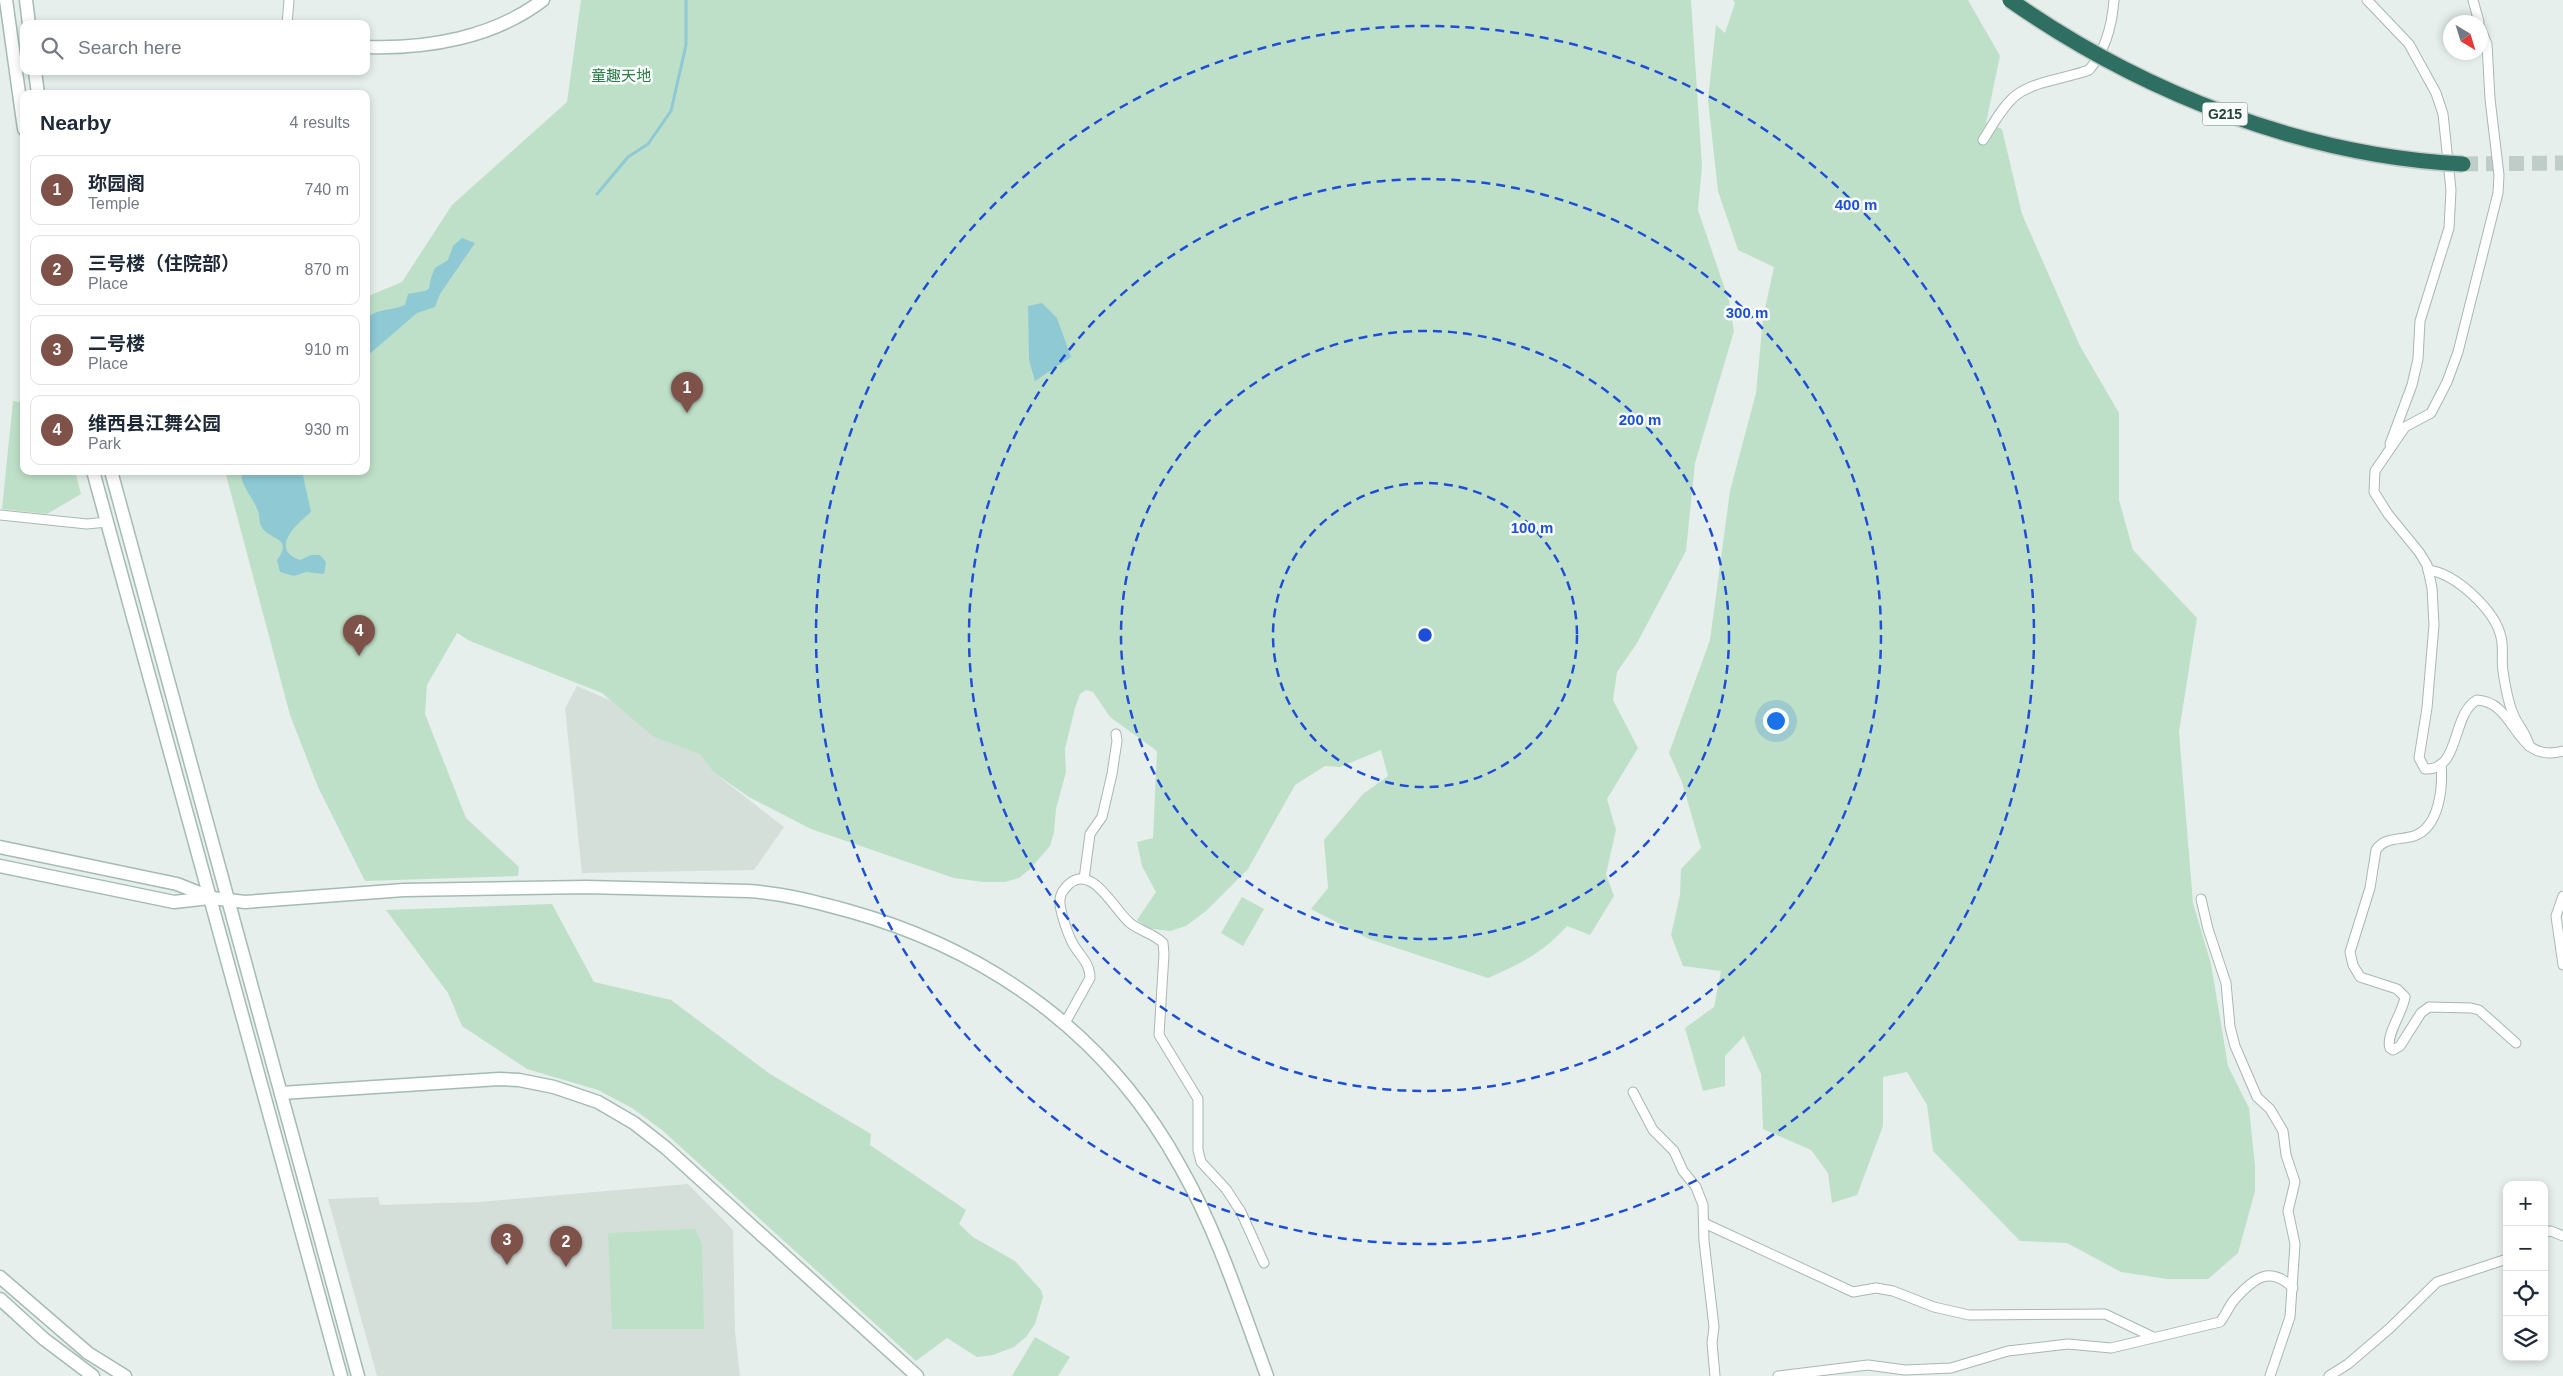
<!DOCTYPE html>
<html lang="en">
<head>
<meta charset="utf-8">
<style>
  body { margin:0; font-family:Helvetica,"Noto Sans SC",sans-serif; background:#f6f6f7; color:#1f2937 }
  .controls { position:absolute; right:15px; bottom:15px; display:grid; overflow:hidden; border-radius:10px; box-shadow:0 2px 8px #0003 }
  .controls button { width:45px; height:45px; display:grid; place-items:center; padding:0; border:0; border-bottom:1px solid #e0e1e3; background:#fff; color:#1f2937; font:25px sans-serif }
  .compass { position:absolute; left:2443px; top:15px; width:45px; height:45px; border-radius:50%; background:#fff; box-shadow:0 2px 8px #0003; rotate:142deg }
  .you { position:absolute; left:1775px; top:720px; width:18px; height:18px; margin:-12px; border:4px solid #fff; border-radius:50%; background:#1a73e8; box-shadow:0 0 0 8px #1a73e833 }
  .badge { display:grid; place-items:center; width:32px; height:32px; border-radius:50%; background:#7f5249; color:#fff; font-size:16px; font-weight:700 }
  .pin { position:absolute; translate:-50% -41px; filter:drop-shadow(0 1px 2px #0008) }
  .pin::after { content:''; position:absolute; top:26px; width:18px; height:15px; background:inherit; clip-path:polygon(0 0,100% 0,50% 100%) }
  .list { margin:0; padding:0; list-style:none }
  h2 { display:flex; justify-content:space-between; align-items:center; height:65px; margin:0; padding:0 20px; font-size:21px }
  h2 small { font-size:16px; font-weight:400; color:#747a83 }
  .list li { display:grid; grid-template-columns:32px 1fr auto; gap:15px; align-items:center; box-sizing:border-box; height:70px; margin:0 10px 10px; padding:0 10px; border:1px solid #e0e1e3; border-radius:10px }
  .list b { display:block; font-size:19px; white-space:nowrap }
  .list p { margin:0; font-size:16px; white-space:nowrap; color:#747a83 }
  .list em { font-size:16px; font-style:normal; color:#747a83 }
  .icon { flex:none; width:28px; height:28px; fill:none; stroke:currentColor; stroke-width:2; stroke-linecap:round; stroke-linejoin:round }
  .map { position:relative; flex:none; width:2563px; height:1376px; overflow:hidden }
  .search { position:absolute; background:#fff; box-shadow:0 2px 8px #0003; left:20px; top:20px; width:350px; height:55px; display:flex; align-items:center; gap:12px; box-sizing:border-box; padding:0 18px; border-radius:10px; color:#747a83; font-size:19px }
  .panel { position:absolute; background:#fff; box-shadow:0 2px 8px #0003; left:20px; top:90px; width:350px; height:385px; border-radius:10px }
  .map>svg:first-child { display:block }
  .built { fill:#d4dfda }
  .green { fill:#bfe0c8 }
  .water { fill:#8ec9d4 }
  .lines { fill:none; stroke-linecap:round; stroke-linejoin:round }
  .stream { stroke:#8ec9d4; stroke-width:3 }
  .highway-tunnel { stroke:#bfccc8; stroke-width:15; stroke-dasharray:15 8; stroke-linecap:butt }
  .street-casing { stroke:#a8b8b2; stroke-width:11 }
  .secondary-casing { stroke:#a4bbb3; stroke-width:15 }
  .street { stroke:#fff; stroke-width:9 }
  .secondary { stroke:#fff; stroke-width:12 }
  .highway-bridge-casing { stroke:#c2cac8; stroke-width:18; stroke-linecap:butt }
  .highway-bridge { stroke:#2f6f62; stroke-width:15 }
  .ring { fill:none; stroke:#1d4ed8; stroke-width:2.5; stroke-dasharray:9 6 }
  .labels { text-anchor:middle; stroke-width:5; stroke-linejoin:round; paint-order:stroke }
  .shield { fill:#f7fbf9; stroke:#637a73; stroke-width:1 }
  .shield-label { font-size:14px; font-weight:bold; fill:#24423a }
  .park-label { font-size:15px; fill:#2d7a4b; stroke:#f7fbf9 }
  .centre { fill:#1d4ed8; stroke:#f7fbf9; stroke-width:2.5 }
  .ring-label { font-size:15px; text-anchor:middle; font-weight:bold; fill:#1d4ed8; stroke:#f7fbf9; stroke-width:5; stroke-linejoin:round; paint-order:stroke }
</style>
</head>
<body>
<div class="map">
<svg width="2563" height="1376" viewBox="0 0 2563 1376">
  <rect width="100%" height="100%" fill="#e6efeb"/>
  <g class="built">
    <polygon points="577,686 686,733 713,772 784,827 754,870 582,873 565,708"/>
    <polygon points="688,1184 733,1230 735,1331 740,1376 377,1376 328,1199 378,1197 380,1205 478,1202"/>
  </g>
  <g class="green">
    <path d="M 581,0 L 1691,0 L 1702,166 L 1698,210 L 1729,301 L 1734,331 L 1695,463 L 1686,551 L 1637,643 L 1617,672 L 1613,700 L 1638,748 L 1607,799 L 1616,830 L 1606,874 L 1614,896 L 1590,935 L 1567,926 C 1544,952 1519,965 1488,978 L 1369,939 L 1311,909 L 1328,888 L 1324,840 L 1363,794 L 1388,776 L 1381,750 L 1340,767 L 1325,766 L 1295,785 L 1248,869 L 1206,911 L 1186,926 L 1170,931 L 1146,928 L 1137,920 L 1156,892 L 1142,866 L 1137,842 L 1153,838 L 1157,751 L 1110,717 L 1093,692 L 1086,690 L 1080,694 L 1075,708 L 1065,749 L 1066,772 L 1056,809 L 1054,832 L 1050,846 L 1030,869 L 1019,878 L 1005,882 L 983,882 L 954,878 L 811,829 L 749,797 L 713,772 L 700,754 L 654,737 L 602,693 L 470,641 L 457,633 L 427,685 L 425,714 L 466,818 L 519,867 L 518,876 L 365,881 L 318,787 L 290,715 L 225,471 L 366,471 L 366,297 L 402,282 L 452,205 L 567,102 Z"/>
    <polygon points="1733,0 1968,0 2000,56 1986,123 2002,129 2022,214 2080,346 2119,413 2119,500 2133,550 2197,618 2179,732 2193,903 2211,964 2228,1066 2249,1108 2255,1165 2255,1191 2238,1253 2208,1279 2167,1279 2121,1272 2067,1243 2020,1241 1933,1151 1927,1105 1907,1072 1883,1077 1883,1126 1857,1195 1832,1203 1828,1173 1811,1150 1763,1129 1761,1074 1744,1036 1725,1056 1725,1086 1703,1091 1685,1028 1714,1007 1721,971 1683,966 1671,935 1680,895 1681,869 1701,848 1682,782 1669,753 1710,640 1730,491 1756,393 1763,318 1774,267 1738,250 1718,191 1708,100 1716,25 1725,33 1735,3"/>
    <polygon points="13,401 24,403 24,471 75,471 81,494 47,514 2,509"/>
    <polygon points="1242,897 1264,909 1243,946 1221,933"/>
    <polygon points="552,904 594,982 671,1000 770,1074 871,1134 870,1145 966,1210 959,1224 973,1237 1015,1261 1041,1290 1043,1297 1035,1324 1026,1337 1014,1347 993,1355 977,1357 947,1338 916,1361 662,1130 632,1108 598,1090 527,1069 462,1026 448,993 386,910"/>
    <polygon points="695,1229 702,1244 704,1329 612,1329 608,1233"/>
    <polygon points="1035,1337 1070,1357 1058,1376 1012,1376"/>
  </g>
  <g class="water">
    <path d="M 462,238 L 475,243 L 440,294 L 435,307 L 417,313 L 366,357 L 366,318 C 380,308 391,311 405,305 L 408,294 C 440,288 423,293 435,268 L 448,260 L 453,246 Z"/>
    <polygon points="1042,303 1057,318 1071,357 1035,381 1029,360 1028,306"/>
    <path d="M 242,471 L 302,471 L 311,512 C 298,523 268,549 300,560 L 311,555 L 320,555 L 326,562 L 324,574 L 306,572 L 294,576 L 280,572 L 277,560 C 293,538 273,541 263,529 C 259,524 260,520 259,514 C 256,503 247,493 243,483 C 242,479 241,475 242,471 Z"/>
  </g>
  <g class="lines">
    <polyline class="stream" points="597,194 628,157 648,144 671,111 686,45 686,0"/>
    <polyline class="highway-tunnel" points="2463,164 2563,163"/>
    <defs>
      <g id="street">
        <polyline points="2367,0 2409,44 2436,93 2443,114 2451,190 2449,228 2420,321 2418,359 2412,385 2390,444"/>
        <polyline points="2473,0 2479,22"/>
        <polyline points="287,24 289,0"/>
        <path d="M 2480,27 L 2487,44 L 2490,99 L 2499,175 L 2498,193 L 2458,352 L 2447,382 L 2431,413 L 2405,427 L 2375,471 L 2374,492 L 2388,514 L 2419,552 L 2427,565 L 2432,588 L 2434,625 L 2427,708 L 2419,758 L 2425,769 C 2461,771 2451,714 2477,700 C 2518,702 2513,765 2563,751"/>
        <path d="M 1983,140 C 1992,126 2002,107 2015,96 C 2036,80 2065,79 2089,70 C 2106,50 2112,26 2114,0"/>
        <polyline points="0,515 87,524 107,522"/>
        <path d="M 2428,570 C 2455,573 2495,610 2501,637 C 2504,648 2501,660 2503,671 C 2505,685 2508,703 2514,716 C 2519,727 2527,734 2529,746"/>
        <path d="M 2441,764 C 2443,786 2440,827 2414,836 C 2401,840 2384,837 2376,850 L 2370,888 L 2350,952 L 2353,965 L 2360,977 L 2397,989 L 2405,997 C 2403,1012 2385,1036 2390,1048 L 2393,1050 L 2400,1046 L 2421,1013 L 2429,1007 L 2471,1008 L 2479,1010 L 2516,1043"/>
        <polyline points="1084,879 1090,834 1102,817 1112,774 1117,741 1116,734"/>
        <polyline points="2563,896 2556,916 2563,965"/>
        <polyline points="2201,899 2208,929 2226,983 2230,1027 2235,1046 2257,1097 2270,1109 2283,1131 2286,1155 2295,1182 2288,1211 2295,1244 2290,1317 2270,1376"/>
        <path d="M 1065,1023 L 1090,978 C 1090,963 1080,956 1073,944 C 1068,935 1061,914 1060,904 C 1059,895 1063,890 1069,884 C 1092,863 1115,911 1130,923 C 1140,931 1154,934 1163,943 L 1164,954 L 1159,1035 L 1198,1099 L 1198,1150 L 1201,1162 L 1226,1189 L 1241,1212 L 1264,1263"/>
        <polyline points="1633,1092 1653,1130 1674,1151 1683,1171 1696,1187 1703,1205 1704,1241 1714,1327 1712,1343 1715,1376"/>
        <polyline points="1704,1223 1853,1292 1876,1288 1893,1291 1934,1307 1969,1315 2105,1314 2153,1337"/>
        <polyline points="2544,1232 2551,1231 2563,1236"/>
        <path d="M 1778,1376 L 1868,1365 L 1905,1370 L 1951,1368 L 2008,1351 L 2068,1344 L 2111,1348 L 2220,1322 C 2226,1315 2229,1305 2235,1299 C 2254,1278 2270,1265 2293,1288"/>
        <polyline points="2329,1376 2348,1364 2390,1328 2437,1282 2507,1259"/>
      </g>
      <g id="secondary">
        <polyline points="6,0 24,129"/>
        <polyline points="26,0 29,24"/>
        <path d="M 366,47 C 427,49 493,38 543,0"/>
        <polyline points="35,71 38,94"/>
        <polyline points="93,471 341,1376"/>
        <polyline points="111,471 358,1376"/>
        <path d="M 0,847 L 177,884 L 212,898 L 245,902 L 404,890 L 586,887 L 748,891 C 782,893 816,902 849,911 C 992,951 1109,1036 1181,1168 C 1218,1233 1241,1306 1267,1376"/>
        <polyline points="0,866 174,902 209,898"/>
        <polyline points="281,1093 499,1079 519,1080 554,1087 598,1102 634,1123 666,1148 917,1376"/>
        <polyline points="0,1277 88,1353 125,1376"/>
        <polyline points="0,1299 44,1339 93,1376"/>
      </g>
    </defs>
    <use href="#street" class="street-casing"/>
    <use href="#secondary" class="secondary-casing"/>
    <use href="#street" class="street"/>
    <use href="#secondary" class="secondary"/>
    <defs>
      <path id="highway-bridge" d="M 2010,0 C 2141,92 2303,156 2463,164"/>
    </defs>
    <use href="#highway-bridge" class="highway-bridge-casing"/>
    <use href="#highway-bridge" class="highway-bridge"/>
  </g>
  <g class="ring">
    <circle cx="1425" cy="635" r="152"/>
    <circle cx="1425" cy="635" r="304"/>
    <circle cx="1425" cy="635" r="456"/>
    <circle cx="1425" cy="635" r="609"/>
  </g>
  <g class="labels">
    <rect class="shield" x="2202.5" y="102.5" width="45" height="23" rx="4"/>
    <g class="shield-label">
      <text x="2225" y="119">G215</text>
    </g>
    <g class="park-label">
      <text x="621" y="81">童趣天地</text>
    </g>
  </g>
  <circle cx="1425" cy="635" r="8" class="centre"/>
  <g class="ring-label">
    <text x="1856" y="210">400 m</text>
    <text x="1747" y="318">300 m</text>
    <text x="1640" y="425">200 m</text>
    <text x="1532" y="533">100 m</text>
  </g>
</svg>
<div class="controls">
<button>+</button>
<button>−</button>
<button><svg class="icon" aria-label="locate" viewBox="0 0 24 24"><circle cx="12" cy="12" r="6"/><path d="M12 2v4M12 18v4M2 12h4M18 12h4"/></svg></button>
<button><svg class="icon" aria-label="layers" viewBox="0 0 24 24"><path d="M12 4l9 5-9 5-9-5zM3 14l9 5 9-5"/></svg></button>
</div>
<svg class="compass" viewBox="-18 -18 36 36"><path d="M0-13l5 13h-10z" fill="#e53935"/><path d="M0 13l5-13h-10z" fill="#747a83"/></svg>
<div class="you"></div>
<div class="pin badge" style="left:687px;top:413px">1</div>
<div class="pin badge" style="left:566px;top:1267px">2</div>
<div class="pin badge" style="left:507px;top:1265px">3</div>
<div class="pin badge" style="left:359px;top:656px">4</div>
<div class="search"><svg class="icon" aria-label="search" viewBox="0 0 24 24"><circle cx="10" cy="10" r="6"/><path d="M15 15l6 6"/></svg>Search here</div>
<section class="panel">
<h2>Nearby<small>4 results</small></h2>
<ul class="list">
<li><span class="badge">1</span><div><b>珎园阁</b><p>Temple</p></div><em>740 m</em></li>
<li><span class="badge">2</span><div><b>三号楼（住院部）</b><p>Place</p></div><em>870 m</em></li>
<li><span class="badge">3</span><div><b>二号楼</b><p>Place</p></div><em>910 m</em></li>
<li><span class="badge">4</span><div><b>维西县江舞公园</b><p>Park</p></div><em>930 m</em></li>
</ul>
</section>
</div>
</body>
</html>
